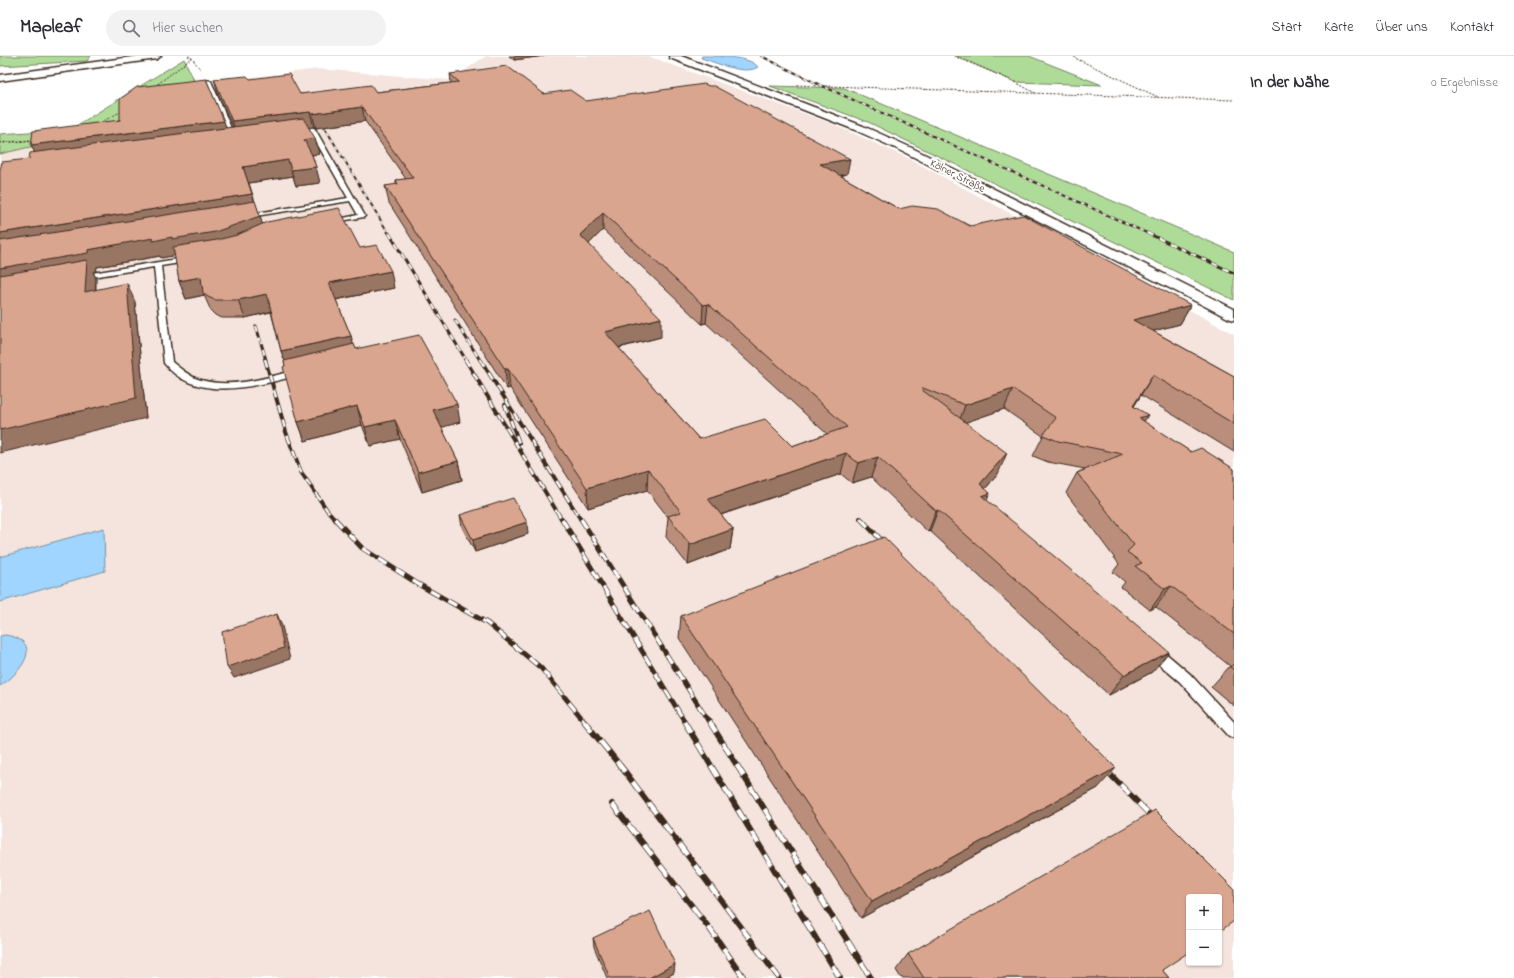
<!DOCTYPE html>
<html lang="de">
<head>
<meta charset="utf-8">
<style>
  body { margin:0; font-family:"Indie Flower",sans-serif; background:#f2f2f3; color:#2b2b33 }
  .controls { position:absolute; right:12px; bottom:12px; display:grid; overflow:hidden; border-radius:4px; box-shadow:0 1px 3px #0004 }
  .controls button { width:36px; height:36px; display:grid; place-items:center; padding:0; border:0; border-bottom:1px solid #e1e1e2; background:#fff; color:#2b2b33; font:20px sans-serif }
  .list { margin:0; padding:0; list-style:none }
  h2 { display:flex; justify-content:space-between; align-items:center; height:52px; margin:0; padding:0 16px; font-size:17px }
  h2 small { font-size:13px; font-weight:400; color:#7c7c81 }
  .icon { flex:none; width:22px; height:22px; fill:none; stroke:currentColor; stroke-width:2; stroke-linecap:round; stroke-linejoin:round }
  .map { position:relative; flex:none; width:1234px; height:922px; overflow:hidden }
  header { display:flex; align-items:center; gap:24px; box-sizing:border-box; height:56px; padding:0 20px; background:#fff; border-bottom:1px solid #e1e1e2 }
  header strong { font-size:19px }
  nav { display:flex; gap:22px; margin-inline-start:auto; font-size:14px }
  .search { width:280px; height:36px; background:#f2f2f3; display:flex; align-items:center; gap:10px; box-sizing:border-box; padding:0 14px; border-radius:22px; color:#7c7c81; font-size:15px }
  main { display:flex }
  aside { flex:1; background:#fff }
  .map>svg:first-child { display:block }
  .built { fill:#f4e4dd; fill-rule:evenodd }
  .green { fill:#afdb99; stroke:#75825c }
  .water { fill:#a0d5ff; stroke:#7891a5 }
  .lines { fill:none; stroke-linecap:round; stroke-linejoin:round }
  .service-casing { stroke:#3b2a1e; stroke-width:3 }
  .secondary-casing { stroke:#3b2a1e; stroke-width:3 }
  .path-far1 { stroke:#3b2a1e; stroke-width:1; stroke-dasharray:2 1.5; stroke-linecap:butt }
  .path { stroke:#3b2a1e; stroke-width:1.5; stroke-dasharray:2 1.5; stroke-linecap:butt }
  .service { fill:#fff; fill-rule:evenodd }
  .secondary { fill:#fff; fill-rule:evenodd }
  .rail-far4-casing { stroke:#3b2a1e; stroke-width:2 }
  .rail-far3-casing { stroke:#3b2a1e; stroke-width:3 }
  .rail-far2-casing { stroke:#3b2a1e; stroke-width:4 }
  .rail-far1-casing { stroke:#3b2a1e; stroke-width:5 }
  .rail-casing { stroke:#3b2a1e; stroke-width:6 }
  .rail-far4 { stroke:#fff; stroke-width:1.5; stroke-dasharray:4; stroke-linecap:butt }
  .rail-far3 { stroke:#fff; stroke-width:2; stroke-dasharray:6; stroke-linecap:butt }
  .rail-far2 { stroke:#fff; stroke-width:2.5; stroke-dasharray:8; stroke-linecap:butt }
  .rail-far1 { stroke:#fff; stroke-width:3.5; stroke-dasharray:10; stroke-linecap:butt }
  .rail { stroke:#fff; stroke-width:4.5; stroke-dasharray:13; stroke-linecap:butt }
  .wall { fill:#bb8e7b; stroke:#3b2a1e; fill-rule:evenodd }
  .shaded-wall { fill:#997464; stroke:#3b2a1e }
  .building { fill:#daa58f; stroke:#3b2a1e; fill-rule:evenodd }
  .labels { text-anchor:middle; stroke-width:4; stroke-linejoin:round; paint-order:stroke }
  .far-street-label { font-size:11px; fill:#3b2a1e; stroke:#fff }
</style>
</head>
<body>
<header>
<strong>Mapleaf</strong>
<div class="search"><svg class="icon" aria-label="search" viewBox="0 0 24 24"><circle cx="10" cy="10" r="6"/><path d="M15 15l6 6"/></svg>Hier suchen</div>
<nav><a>Start</a><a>Karte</a><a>Über uns</a><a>Kontakt</a></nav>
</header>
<main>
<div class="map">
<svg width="1234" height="922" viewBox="0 0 1234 922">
  <rect width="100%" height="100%" fill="#fff"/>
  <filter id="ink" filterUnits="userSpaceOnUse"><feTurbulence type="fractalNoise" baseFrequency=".025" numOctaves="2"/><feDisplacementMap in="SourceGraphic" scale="8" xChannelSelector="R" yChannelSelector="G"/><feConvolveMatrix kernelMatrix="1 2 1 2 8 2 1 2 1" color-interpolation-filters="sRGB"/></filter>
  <g filter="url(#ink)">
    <path class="built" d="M 486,0 L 648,0 L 830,67 L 908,102 L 1234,278 L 1234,922 L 0,922 L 0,98 L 116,71 L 176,31 L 318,13 L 450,24 ZM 1189,841 L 1219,841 L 1219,907 L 1189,907 Z"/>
    <g class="green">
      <polygon points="0,0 91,0 87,5 0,10"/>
      <polygon points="956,0 1029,0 1102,29 1015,26"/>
      <polygon points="184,3 196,28 116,71 0,98 0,78 71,73"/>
      <polygon points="770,30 844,32 1234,196 1234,244 868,66"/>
    </g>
    <g class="water">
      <path d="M 702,0 C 716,0 750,0 758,11 C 744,20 715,6 701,2 Z"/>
      <polygon points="104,472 105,515 0,546 0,501"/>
      <path d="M 5,579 C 46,585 21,617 0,630 L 0,580 Z"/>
    </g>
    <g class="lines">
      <defs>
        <g id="service">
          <polygon points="207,24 211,25 236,84 231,83"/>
          <polygon points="312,71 315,73 365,160 364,161 329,167 329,165 358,159 350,145 243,162 242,161 245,159 348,142 310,75 295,77 292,75"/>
          <path d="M 189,201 L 192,201 L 192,205 L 161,210 L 172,306 C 181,313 190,321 201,324 C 233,333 269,321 300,313 L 304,316 L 303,318 C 260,329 197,349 164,307 L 154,211 L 80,223 L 76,221 L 80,219 Z"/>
          <polygon points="1151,588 1156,589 1190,618 1234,666 1234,682 1229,680 1180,626 1146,597 1145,593 1146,589"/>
        </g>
        <g id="secondary">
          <polygon points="139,0 161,0 157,3 0,25 0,19"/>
          <polygon points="669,0 681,0 863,70 912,92 1234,253 1234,264 1228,262 904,96 855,74 670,2"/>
        </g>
      </defs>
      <use href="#service" class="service-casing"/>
      <use href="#secondary" class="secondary-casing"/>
      <g class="path-far1">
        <polyline points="188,0 192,2 200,13"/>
        <polyline points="954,0 1015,26 1035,37"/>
        <polyline points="1075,0 1075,2 1158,41"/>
        <polyline points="797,29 1234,44"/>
        <polyline points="155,30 192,2"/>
        <polyline points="98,68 122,55"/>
      </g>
      <polyline class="path" points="0,87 33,84"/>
      <use href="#service" class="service"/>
      <use href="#secondary" class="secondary"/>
      <defs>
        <g id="rail-far4">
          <polyline points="761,0 816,27 1149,178"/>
          <polyline points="319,62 389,178"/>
        </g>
        <g id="rail-far3">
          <polyline points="389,177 466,304"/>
          <polyline points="1147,177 1234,217"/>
          <polyline points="455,264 480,304"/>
          <polyline points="256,270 266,304"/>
        </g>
        <g id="rail-far2">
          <polyline points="265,303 286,376 301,416 327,454 336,464"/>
          <polyline points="465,303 562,464"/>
          <polyline points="480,303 581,464"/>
          <polyline points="505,349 519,387"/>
          <polyline points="860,462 862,464"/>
        </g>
        <g id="rail-far1">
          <polyline points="335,463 362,492 418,528 487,567 541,612 585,666"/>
          <polyline points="562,463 685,666"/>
          <polyline points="581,463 709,666"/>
          <polyline points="861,463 888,491"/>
        </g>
        <g id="rail">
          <polyline points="584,665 626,717 779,922"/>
          <polyline points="684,665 840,922"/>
          <polyline points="709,665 871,922"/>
          <polyline points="1102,710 1157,766"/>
          <polyline points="612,748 710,873 744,922"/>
        </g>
      </defs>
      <use href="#rail-far4" class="rail-far4-casing"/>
      <use href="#rail-far3" class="rail-far3-casing"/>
      <use href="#rail-far2" class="rail-far2-casing"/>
      <use href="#rail-far1" class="rail-far1-casing"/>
      <use href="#rail" class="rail-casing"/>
      <use href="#rail-far4" class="rail-far4"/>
      <use href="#rail-far3" class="rail-far3"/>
      <use href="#rail-far2" class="rail-far2"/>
      <use href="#rail-far1" class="rail-far1"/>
      <use href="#rail" class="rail"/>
    </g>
    <g class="wall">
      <polygon points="509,0 544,0 514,4"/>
      <path d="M 450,18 L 544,38 L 586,45 L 847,118 L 841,120 L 899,153 L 970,170 L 1191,249 L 1180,268 L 1153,275 L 1234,320 L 1234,396 L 1141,339 L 1134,350 L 1144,366 L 1191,396 L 1234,413 L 1234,650 L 1211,631 L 1230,610 L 1156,551 L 1150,554 L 1121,531 L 1125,526 L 1113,516 L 1119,508 L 1066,437 L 1077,417 L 1085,413 L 1048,406 L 1033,400 L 1043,380 L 1004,353 L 966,366 L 998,418 L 985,433 L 987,444 L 1152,616 L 1109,639 L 930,475 L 928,476 L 871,421 L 852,427 L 841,418 L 721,459 L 733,473 L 730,493 L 688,509 L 666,481 L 668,461 L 647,434 L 588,452 L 510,332 L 507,333 L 389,147 L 385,130 L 396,129 L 396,124 L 406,123 L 365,65 L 316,72 L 314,71 L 309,71 L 319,98 L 312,99 L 320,127 L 296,130 L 293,120 L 249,127 L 262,168 L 360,192 L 394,232 L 336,244 L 351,280 L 353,288 L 356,293 L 460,366 L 441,371 L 458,405 L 462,424 L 422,436 L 400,383 L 370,390 L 362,369 L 305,385 L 298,366 L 285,310 L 285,305 L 281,295 L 271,256 L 245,262 L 222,262 L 215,259 L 211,255 L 204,239 L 186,243 L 179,225 L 175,199 L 161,202 L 160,200 L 97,211 L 96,215 L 93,216 L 96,222 L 96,234 L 135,246 L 146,362 L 29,103 L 35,96 L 31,89 L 120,64 L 226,72 L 233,71 L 218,37 L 214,23 L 250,23 L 300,38 L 376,36 L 451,27 ZM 603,174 L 702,268 L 706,267 L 827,378 L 792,390 L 699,383 L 619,292 L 661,281 L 589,188 Z"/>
      <polygon points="460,459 528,478 475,496 462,471"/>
      <polygon points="681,560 1098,732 861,862 679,582"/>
      <polygon points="593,882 674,917 664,922 607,922 594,891"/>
      <polygon points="908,898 1162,914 1169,922 901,922 896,914"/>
    </g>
    <g class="shaded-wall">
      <polygon points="514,0 544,0 514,4"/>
      <polygon points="362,51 365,65 316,72 312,58"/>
      <polygon points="310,56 314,71 237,79 232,65"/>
      <polygon points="224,65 229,81 39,106 31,89"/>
      <polygon points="315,82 319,98 308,99 304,84"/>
      <polygon points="850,103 847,118 818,124 820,108"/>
      <polygon points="288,104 293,120 248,127 243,111"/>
      <polygon points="316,111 320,127 296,130 291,114"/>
      <polygon points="252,138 258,155 0,197 0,177"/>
      <polygon points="603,157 603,174 581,196 580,179"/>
      <polygon points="260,160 265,177 178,199 161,202 160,200 97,211 96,215 93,216 96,222 94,254 0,231 0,212 88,194"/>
      <polygon points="391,215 394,232 334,244 329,227"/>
      <polygon points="201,221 204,239 186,243 179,225"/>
      <polygon points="127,227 135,246 146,362 0,397 0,374"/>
      <polygon points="267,238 273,255 245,262 238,244"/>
      <polygon points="708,248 706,267 702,268 703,249"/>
      <polygon points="1191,249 1180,268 1123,283 1133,264"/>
      <polygon points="661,262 661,281 605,295 605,276"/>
      <polygon points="351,280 356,298 288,314 281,295"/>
      <polygon points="505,313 508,313 510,332 507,333"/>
      <polygon points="1153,319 1141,339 1122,370 1133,350"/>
      <polygon points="1013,333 1004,353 958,369 965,349"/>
      <polygon points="457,348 460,366 437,373 433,354"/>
      <polygon points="357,350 362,369 305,385 298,366"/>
      <polygon points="1148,359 1136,379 1139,362"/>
      <polygon points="395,364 400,383 370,390 365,371"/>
      <polygon points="846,397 841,418 705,464 708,443"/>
      <polygon points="1007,397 998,418 971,449 980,428"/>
      <polygon points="878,401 871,421 852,427 858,407"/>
      <polygon points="458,405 462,424 422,436 418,416"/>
      <polygon points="648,413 647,434 588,452 587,432"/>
      <polygon points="990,437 981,458 982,440"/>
      <polygon points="938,454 930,475 928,476 936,455"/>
      <polygon points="527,466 528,478 475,496 473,484"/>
      <polygon points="733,473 730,493 688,509 690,489"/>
      <polygon points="1171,530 1156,551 1150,554 1165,533"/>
      <polygon points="277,558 282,570 290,603 234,622 227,611"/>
      <polygon points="1169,596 1152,616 1109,639 1124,619"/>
      <polygon points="1116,712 1098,732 861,862 872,845"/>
      <polygon points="675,908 674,917 664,922 649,922"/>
    </g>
    <g class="building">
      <path d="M 507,10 L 544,38 L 570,34 L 586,45 L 704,28 L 709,30 L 714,30 L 850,103 L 820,108 L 899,153 L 912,150 L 938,153 L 970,170 L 1023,159 L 1191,249 L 1133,264 L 1234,320 L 1234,368 L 1153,319 L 1133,350 L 1148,359 L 1139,362 L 1191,396 L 1201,392 L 1234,413 L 1234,578 L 1171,530 L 1165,533 L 1135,510 L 1142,507 L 1127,496 L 1134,489 L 1077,417 L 1123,398 L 1058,385 L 1043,379 L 1056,362 L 1013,333 L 965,349 L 923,332 L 922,334 L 1007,397 L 980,428 L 990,437 L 982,440 L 1169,596 L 1124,619 L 938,454 L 936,455 L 878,401 L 858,407 L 846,397 L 708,443 L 733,473 L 690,489 L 668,460 L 681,456 L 648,413 L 587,432 L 508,313 L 505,313 L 385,130 L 398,128 L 396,124 L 413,122 L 362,51 L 312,58 L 310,56 L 232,65 L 214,23 L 247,20 L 250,23 L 289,18 L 300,38 L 371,29 L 376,36 L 459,26 L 450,18 ZM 603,157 L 703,249 L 708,248 L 821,347 L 847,371 L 792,390 L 765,363 L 699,383 L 605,276 L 661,262 L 580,179 Z"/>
      <polygon points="206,23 224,65 31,89 33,75 120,64 120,43 137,31"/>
      <polygon points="303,62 315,82 304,84 312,99 316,111 291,114 288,104 243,111 252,138 0,177 0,114 2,106 29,103 30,97"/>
      <polygon points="255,145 260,160 215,176 172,183 172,181 153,185 153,182 88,194 88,197 0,212 0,185"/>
      <polygon points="339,152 360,192 377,189 391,215 329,227 351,280 281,295 267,238 238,244 215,244 208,241 203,237 201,221 179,225 173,191 217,184 237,179 267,166"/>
      <polygon points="87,204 85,236 127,227 136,342 0,374 0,219"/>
      <polygon points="419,279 457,348 433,354 458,405 418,416 395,364 365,371 357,350 298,366 283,311 285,310 284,305 354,288 356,293"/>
      <polygon points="513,442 527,466 473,484 460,459"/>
      <polygon points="884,481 1116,712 872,845 681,560"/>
      <polygon points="277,558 284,592 227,611 222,576"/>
      <polygon points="1234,608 1234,614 1230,611"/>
      <polygon points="1155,754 1234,833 1234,865 1219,876 1219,841 1189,841 1189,896 1162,914 1169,922 924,922 908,898"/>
      <polygon points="650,855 675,908 649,922 610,922 593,882"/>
    </g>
  </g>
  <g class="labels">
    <g class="far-street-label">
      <text transform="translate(958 119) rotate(27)" y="4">Kölner Straße</text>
    </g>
  </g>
</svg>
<div class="controls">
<button>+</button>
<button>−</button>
</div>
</div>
<aside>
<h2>In der Nähe<small>0 Ergebnisse</small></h2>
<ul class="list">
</ul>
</aside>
</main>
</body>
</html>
